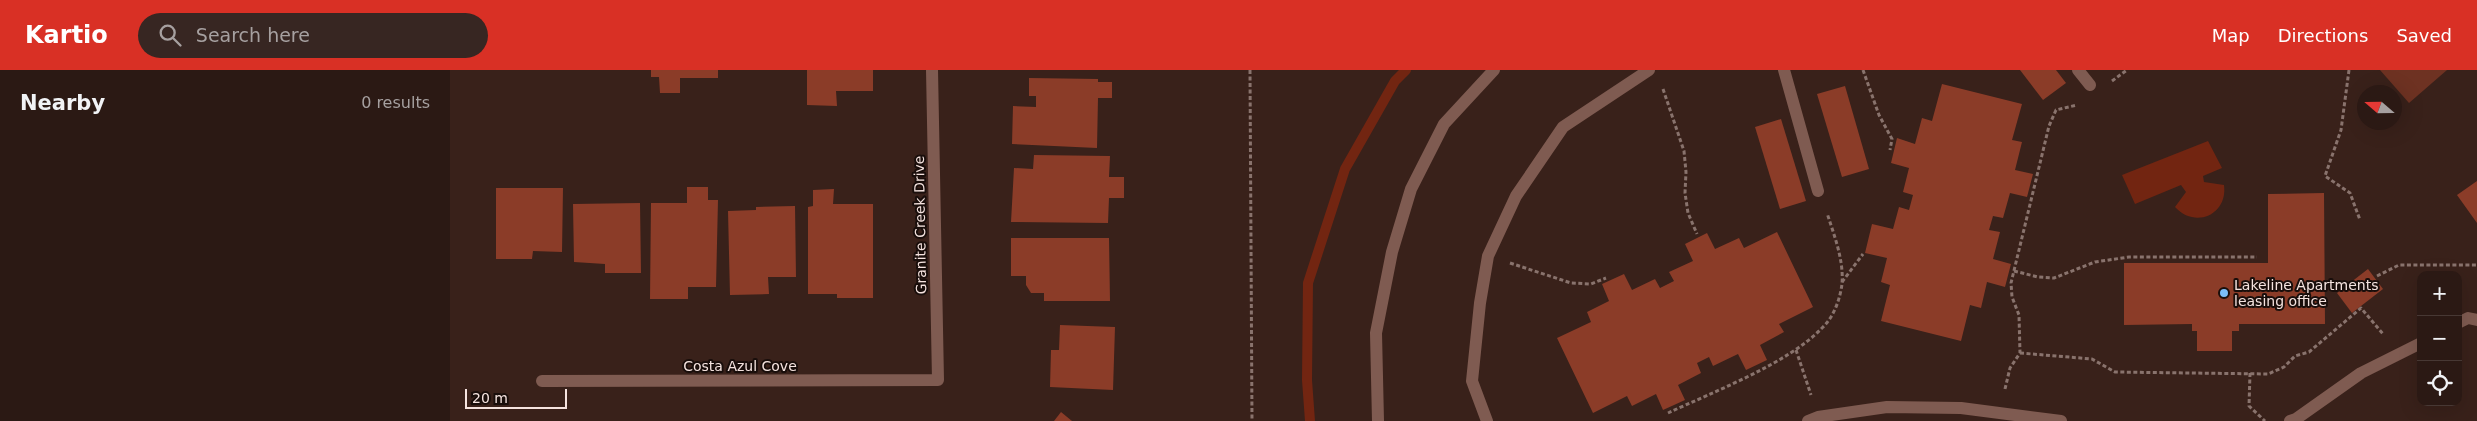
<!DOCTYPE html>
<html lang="en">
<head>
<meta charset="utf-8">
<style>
  body { margin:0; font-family:"DejaVu Sans",sans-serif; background:#372622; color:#f1f3f6 }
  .controls { position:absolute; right:15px; bottom:15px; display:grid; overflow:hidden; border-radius:10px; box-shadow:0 5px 20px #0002 }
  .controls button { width:45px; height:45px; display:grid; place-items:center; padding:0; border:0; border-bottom:1px solid #473834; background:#2b1914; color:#f1f3f6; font:25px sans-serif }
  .compass { position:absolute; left:1907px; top:15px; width:45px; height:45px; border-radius:50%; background:#2b1914; box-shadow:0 5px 20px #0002; rotate:290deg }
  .scale { position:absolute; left:15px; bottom:12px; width:102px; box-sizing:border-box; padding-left:5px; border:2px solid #f5e3df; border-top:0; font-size:14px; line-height:18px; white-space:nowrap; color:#f5e3df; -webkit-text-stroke:4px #190e0b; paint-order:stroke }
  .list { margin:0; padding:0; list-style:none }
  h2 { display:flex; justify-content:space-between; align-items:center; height:65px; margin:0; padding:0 20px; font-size:21px }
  h2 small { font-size:16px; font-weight:400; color:#a6a0a0 }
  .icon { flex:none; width:28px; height:28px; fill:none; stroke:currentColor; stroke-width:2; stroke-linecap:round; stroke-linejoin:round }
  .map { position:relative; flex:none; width:2027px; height:351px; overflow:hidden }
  header { display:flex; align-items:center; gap:30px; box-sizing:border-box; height:70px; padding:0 25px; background:#d93025; color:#fff }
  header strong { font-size:24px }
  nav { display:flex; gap:28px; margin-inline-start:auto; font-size:18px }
  .search { width:350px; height:45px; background:#372622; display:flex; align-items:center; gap:12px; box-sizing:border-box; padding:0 18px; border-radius:28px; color:#a6a0a0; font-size:19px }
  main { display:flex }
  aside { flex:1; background:#2b1914 }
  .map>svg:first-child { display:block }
  .green { fill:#6e3222 }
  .water { fill:#722511 }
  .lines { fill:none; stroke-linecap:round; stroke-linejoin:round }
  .stream { stroke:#722511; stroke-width:10 }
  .building { fill:#8b3c28 }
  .path { stroke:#89736d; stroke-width:3; stroke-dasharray:4 2.5; stroke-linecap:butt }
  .lane { stroke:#7f5b51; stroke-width:12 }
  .street { stroke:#7f5b51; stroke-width:12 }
  .poi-dot { fill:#7bbef8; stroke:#190e0b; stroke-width:2 }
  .labels { text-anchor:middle; stroke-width:4; stroke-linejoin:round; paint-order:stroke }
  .street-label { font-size:14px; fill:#f5e3df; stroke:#190e0b }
  .poi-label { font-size:14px; fill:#f5e3df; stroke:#190e0b; text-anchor:start }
</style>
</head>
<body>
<header>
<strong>Kartio</strong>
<div class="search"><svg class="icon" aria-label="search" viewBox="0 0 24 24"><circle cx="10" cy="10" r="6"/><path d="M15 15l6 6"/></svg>Search here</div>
<nav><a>Map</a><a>Directions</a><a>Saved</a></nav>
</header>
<main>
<aside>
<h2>Nearby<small>0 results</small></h2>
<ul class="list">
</ul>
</aside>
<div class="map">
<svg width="2027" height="351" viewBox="0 0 2027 351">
  <rect width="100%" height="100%" fill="#39211a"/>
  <polygon class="green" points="1930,0 1997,0 1959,33"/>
  <path class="water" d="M 1758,71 L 1772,98 L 1753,106 L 1754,112 L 1774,115 C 1778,145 1745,159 1725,137 L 1736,122 L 1731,115 L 1685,134 L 1672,105 Z"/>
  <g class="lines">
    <polyline class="stream" points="860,351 857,310 858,213 895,99 945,11 956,0"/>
  </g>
  <g class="building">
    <polygon points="201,0 268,0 268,8 230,8 230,23 210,23 209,7 201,7"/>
    <polygon points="357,0 423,0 423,21 386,21 387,36 357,35"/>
    <polygon points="1570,0 1606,0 1616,13 1593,30"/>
    <polygon points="579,8 648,9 648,12 662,12 662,28 648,28 647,78 562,74 563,36 586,37 586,26 579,26"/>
    <polygon points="1492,14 1572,34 1562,70 1572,72 1565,100 1583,104 1577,127 1560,123 1553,148 1543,146 1539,160 1550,162 1543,189 1561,194 1555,217 1537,212 1531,238 1520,235 1511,271 1431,251 1440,215 1431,212 1437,188 1415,183 1422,154 1443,159 1449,137 1459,140 1463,125 1453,122 1459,98 1441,93 1447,68 1465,74 1472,48 1482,51"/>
    <polygon points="1395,16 1419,99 1392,107 1367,24"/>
    <polygon points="1331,49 1356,131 1330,139 1305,57"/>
    <polygon points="584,85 660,86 659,107 674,107 674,128 659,128 658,153 561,152 564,98 583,99"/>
    <polygon points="2027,111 2027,153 2007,125"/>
    <polygon points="237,117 258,117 258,130 268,130 266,217 238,217 238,229 200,229 201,133 237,133"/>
    <polygon points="46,118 113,118 112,182 83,181 82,189 46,189"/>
    <polygon points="384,119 383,134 423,134 423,228 387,228 387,224 358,224 358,137 363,136 363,120"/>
    <polygon points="1874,123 1875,254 1789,254 1789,261 1782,261 1782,281 1747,281 1747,261 1742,261 1742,254 1674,255 1674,193 1818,193 1818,124"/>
    <polygon points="190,133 191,203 155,203 155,194 124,192 123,134"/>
    <polygon points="345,136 346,207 318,207 319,224 280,225 278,141 306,140 306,137"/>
    <polygon points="1327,162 1363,237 1329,254 1334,262 1310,275 1317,290 1296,300 1288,284 1263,296 1259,287 1247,293 1251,303 1228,315 1235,330 1213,340 1206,324 1182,336 1177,326 1143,343 1107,268 1141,252 1137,242 1159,231 1152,214 1174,204 1182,220 1205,209 1210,218 1224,211 1219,202 1243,191 1235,174 1257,163 1265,179 1289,168 1294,178"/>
    <polygon points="561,168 659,168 660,231 594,231 594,223 581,223 576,215 576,206 561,206"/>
    <polygon points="1918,199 1933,219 1902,243 1887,223"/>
    <polygon points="610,255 665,257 663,320 600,317 601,280 609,280"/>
    <polygon points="611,342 622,351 604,351"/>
  </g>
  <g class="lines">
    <g class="path">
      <polyline points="800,0 802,351"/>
      <polyline points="1413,0 1429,45 1442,69 1440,80"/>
      <polyline points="1899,0 1891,60 1875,106 1900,123 1910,150"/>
      <polyline points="1662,11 1677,0"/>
      <polyline points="1213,19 1234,81 1236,102 1235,123 1238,143 1247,164"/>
      <polyline points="1060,193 1121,213 1141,214 1156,208"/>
      <polyline points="1564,201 1588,207 1604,208 1645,192 1679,187 1807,187"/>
      <polyline points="1927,206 1949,195 2027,195"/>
      <polyline points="1392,212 1413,184"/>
      <polyline points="1346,280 1361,325"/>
      <polyline points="1570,283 1642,289 1665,302 1818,304 1834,297 1845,286 1859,282 1911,238 1933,264"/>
      <polyline points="1800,303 1799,336 1815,351"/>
      <polyline points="1555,319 1560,298 1570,283 1569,245 1562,227 1561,213 1599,56 1606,40 1627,35"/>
      <path d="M 1218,343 C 1263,322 1339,293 1372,258 C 1384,247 1390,229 1392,214 C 1394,190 1384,165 1377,143"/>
    </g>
    <g class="lane">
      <polyline points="1334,0 1368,121"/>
      <polyline points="1628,0 1640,15"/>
      <polyline points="2008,253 2018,248 2027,250"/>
      <polyline points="928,351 926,263 942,182 961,119 994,54 1044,0"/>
      <polyline points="1037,351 1022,311 1030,233 1038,186 1066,126 1113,57 1199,0"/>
      <polyline points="1358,351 1368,347 1437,337 1511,338 1611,351"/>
      <polyline points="1840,351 1846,349 1911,303 1971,273"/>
    </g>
    <polyline class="street" points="92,311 488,310 482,0"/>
  </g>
  <circle class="poi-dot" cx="1774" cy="223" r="5"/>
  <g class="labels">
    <g class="street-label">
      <text transform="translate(470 155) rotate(-91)" y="5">Granite Creek Drive</text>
      <text x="290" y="301">Costa Azul Cove</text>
    </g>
    <g class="poi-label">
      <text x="1784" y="220">Lakeline Apartments<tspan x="1784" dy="16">leasing office</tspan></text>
    </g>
  </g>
</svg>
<div class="controls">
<button>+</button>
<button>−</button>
<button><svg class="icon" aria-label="locate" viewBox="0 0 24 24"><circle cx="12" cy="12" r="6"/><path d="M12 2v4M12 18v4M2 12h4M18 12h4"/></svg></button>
</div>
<svg class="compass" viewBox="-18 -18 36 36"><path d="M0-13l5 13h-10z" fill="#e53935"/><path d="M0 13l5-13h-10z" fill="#a6a0a0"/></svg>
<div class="scale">20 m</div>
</div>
</main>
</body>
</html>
